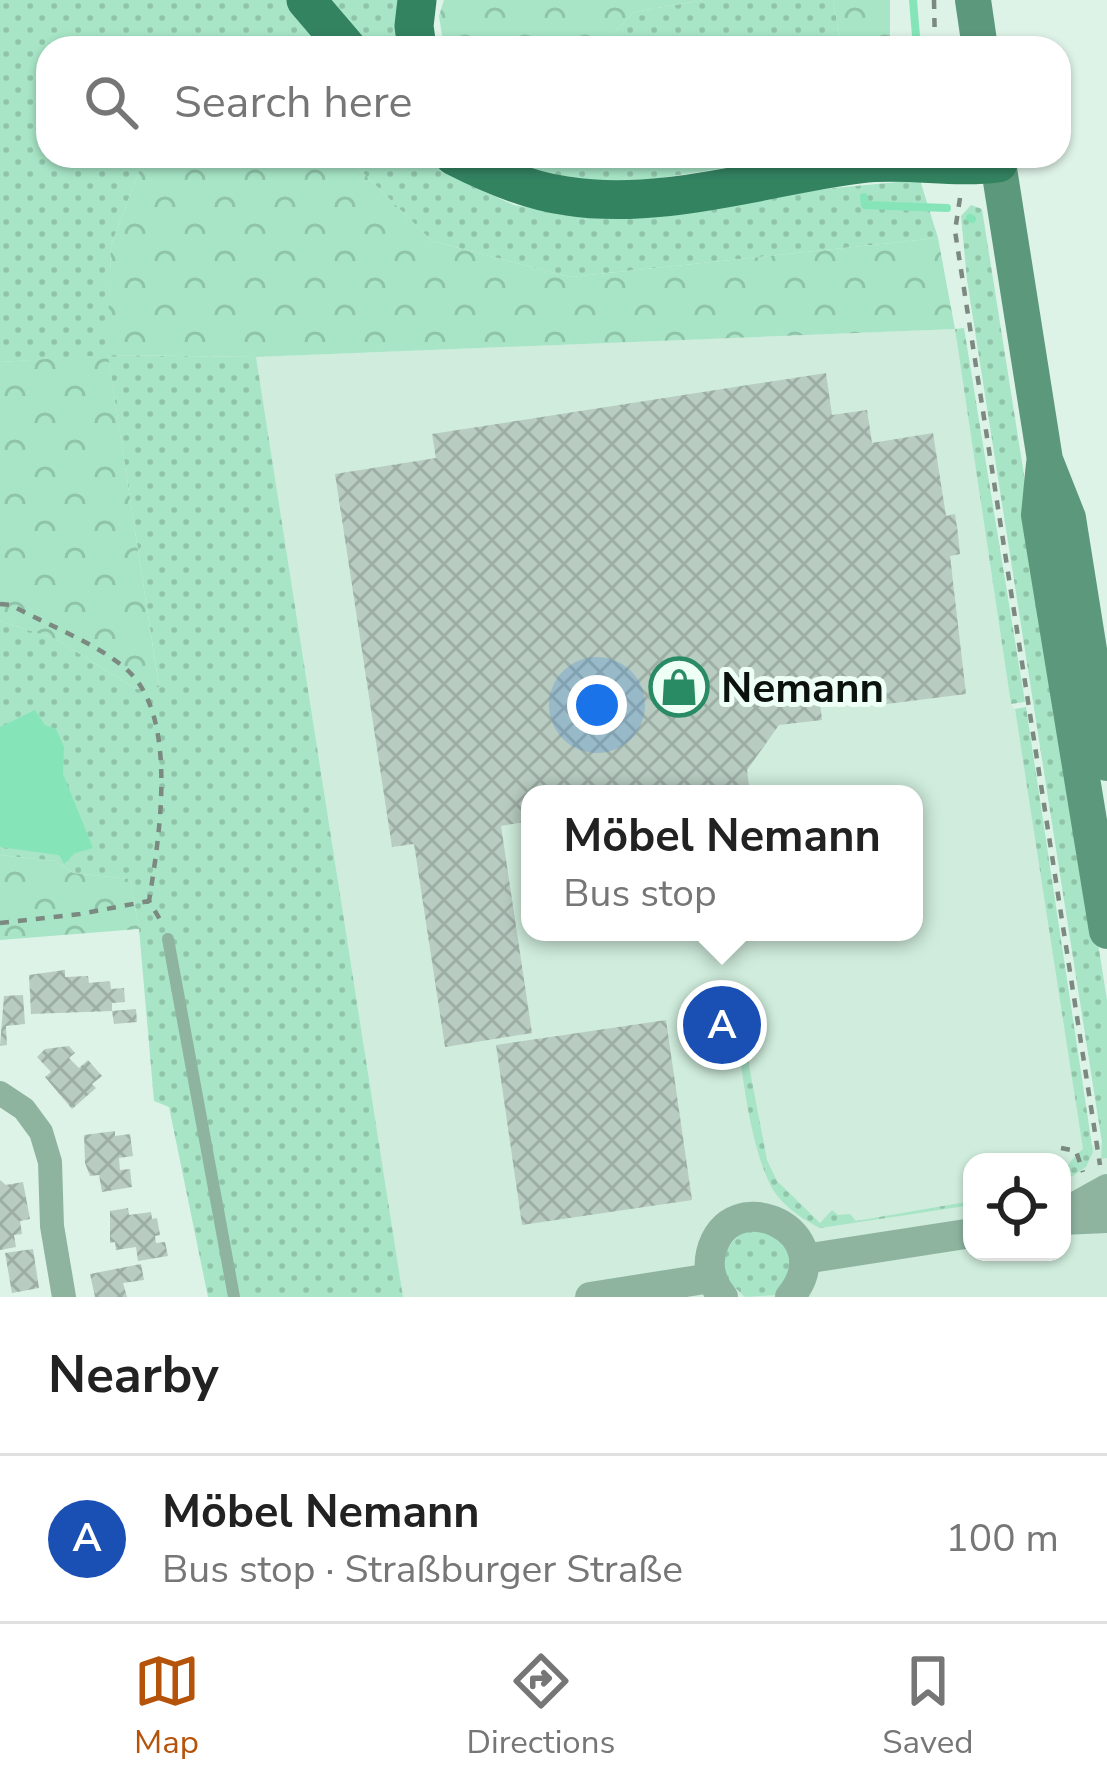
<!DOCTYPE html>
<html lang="en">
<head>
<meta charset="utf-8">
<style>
  body { margin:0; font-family:"Nunito Sans",sans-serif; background:#f2f2f2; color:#222 }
  .controls { position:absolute; right:36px; bottom:36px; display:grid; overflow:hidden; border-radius:24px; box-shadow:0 3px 9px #0004 }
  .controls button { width:108px; height:108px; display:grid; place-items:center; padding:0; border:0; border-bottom:3px solid #e0e0e0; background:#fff; color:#222; font:60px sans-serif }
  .you { position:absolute; left:597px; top:705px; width:42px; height:42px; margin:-30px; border:9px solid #fff; border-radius:50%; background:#1a73e8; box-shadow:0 0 0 18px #1a73e833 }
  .badge { display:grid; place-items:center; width:78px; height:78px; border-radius:50%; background:#b45309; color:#fff; font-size:39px; font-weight:700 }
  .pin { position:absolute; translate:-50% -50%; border:6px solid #fff; box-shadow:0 3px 12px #0006 }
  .popup { position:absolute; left:521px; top:785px; width:402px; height:156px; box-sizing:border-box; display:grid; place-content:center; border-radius:24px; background:#fff; filter:drop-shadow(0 3px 9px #0005); font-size:39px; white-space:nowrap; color:#767676 }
  .popup b { font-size:45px; color:#222 }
  .popup::after { content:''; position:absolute; left:50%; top:100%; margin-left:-24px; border:24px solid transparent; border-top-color:#fff }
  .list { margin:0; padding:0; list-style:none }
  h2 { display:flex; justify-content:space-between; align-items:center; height:156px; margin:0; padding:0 48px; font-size:51px }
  h2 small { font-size:39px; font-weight:400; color:#767676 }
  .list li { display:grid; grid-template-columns:78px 1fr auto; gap:36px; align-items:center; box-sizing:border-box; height:168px; padding:0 48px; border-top:3px solid #e0e0e0 }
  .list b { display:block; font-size:45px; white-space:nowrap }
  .list p { margin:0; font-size:39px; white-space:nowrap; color:#767676 }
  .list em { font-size:39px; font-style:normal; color:#767676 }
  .icon { flex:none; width:66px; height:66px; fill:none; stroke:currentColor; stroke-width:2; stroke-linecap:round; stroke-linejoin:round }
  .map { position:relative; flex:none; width:1107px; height:1297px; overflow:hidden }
  .search { position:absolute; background:#fff; box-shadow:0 3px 9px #0004; left:36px; right:36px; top:36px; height:132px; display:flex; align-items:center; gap:30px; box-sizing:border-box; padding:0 42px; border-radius:36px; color:#767676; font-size:45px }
  .sheet { height:324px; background:#fff }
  nav { display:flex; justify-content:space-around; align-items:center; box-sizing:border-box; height:168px; border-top:3px solid #e0e0e0; background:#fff; font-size:33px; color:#767676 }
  nav a { display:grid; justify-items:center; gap:6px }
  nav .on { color:#b45309 }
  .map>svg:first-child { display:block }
  .built { fill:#cfecdc; fill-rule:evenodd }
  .grass { fill:url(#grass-dots) }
  .forest { fill:url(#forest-crowns) }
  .water { fill:#85e5b9 }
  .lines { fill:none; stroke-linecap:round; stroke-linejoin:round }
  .stream { stroke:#85e5b9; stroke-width:8 }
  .building { fill:url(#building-cross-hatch) }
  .path { stroke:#7b8981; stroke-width:4.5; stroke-dasharray:9 9; stroke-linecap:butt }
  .service { stroke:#8eb4a0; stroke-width:12 }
  .minor { stroke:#8eb4a0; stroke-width:24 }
  .tertiary { stroke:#8eb4a0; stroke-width:30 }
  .secondary { stroke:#5c987c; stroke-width:36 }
  .primary { stroke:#338361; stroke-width:39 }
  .labels { text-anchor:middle; stroke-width:10; stroke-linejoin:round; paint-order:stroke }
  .poi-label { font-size:42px; font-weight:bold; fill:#0c130f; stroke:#eefff6; text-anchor:start }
</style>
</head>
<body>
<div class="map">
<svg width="1107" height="1297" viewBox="0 0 1107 1297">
  <defs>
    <pattern id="grass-dots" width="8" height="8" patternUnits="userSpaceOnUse" patternTransform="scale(3)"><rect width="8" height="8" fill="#a7e5c6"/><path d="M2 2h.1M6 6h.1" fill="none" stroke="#8fc4a9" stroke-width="1.8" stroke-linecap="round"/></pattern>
    <pattern id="forest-crowns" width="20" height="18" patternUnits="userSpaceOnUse" patternTransform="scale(3)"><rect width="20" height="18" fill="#a7e5c6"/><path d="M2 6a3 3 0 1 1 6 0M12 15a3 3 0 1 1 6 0" fill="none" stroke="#8fc4a9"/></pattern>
    <pattern id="building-cross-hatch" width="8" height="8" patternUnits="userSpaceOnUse" patternTransform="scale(3)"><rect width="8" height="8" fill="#b8ccc1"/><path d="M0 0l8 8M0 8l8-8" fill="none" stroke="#9daea5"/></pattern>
  </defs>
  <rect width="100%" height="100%" fill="#def3e8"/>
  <path class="built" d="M 955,329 L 1011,704 L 1015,709 L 1084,1149 L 1107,1140 L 1107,1297 L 403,1297 L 256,357 ZM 530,794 L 914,794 L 914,932 L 530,932 ZM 972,1162 L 1062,1162 L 1062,1252 L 972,1252 Z"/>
  <g class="grass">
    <polygon points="0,0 291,0 332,48 48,48 48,156 145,156 111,245 108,355 256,357 403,1297 208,1297 169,1107 154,1101 139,929 130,879 73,873 55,861 0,855 0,621 56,639 136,689 159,686 108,356 0,362"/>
    <polygon points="329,0 401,0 401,48 367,48"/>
    <polygon points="704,0 833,0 842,48 599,48 634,12"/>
    <polygon points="346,156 428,156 472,186 514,205 581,216 672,212 833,188 920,180 938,238 570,277 432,241"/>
    <polygon points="504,156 801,156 647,180 572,182 501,159"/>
    <polygon points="971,205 982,209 1107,1000 1107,1158 1101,1159 1102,1143 967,280 961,216"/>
    <polygon points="964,328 1025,702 1011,704 955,329"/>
    <path d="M 1026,707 L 1093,1152 L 1086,1167 L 1062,1183 C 1062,1170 1073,1157 1083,1149 L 1015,709 Z"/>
    <path d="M 754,997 L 755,1005 L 738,1008 L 767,1160 L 777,1181 L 814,1217 L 820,1223 L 832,1210 L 838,1215 L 850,1214 L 856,1221 L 972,1201 L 972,1205 L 820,1228 C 803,1220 779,1203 771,1186 C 747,1139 740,1053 733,1000 Z"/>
    <path d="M 745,1230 L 778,1234 L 794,1265 L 776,1295 L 745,1297 L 725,1278 C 723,1254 726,1246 745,1230 Z"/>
  </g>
  <g class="forest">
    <polygon points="444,0 704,0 634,12 599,48 444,48 439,16"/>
    <polygon points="833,0 890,0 890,48 842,48"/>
    <polygon points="145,156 346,156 432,241 570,277 938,238 955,329 256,357 108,355 159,687 136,689 56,639 0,621 0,362 107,355 111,245"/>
    <polygon points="0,855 55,861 73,873 130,879 139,929 0,940"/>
  </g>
  <polygon class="water" points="35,710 45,725 56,729 64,747 63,774 93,848 75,853 64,864 59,855 0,847 0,727"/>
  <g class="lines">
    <g class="stream">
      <polyline points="913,0 917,48"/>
      <polyline points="864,197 865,205 947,208"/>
      <polyline points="970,218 972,219"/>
    </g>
  </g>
  <g class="building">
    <polygon points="826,373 832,415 867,410 872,443 933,433 946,516 955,514 958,534 960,554 950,556 966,694 879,705 877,687 819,694 822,720 779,725 747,770 750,794 530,794 530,821 501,826 532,1033 445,1047 414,844 392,847 335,474 436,458 432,434"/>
    <polygon points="65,970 65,977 88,976 89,983 110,981 111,989 124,988 125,1002 112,1003 112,1011 136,1009 137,1022 114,1024 112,1011 31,1014 29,975"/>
    <polygon points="23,995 25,1024 6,1026 7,1045 0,1046 4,996"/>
    <polygon points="666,1020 692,1200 522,1225 496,1045"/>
    <polygon points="69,1046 75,1053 69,1058 79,1068 88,1060 102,1076 92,1084 96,1088 72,1109 45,1077 51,1072 37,1057 45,1049"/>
    <polygon points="115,1131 115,1136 130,1134 133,1156 119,1158 120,1170 130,1169 132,1187 102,1192 99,1175 90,1176 85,1163 84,1135"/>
    <polygon points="0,1180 6,1185 23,1182 30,1219 20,1221 22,1234 14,1235 16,1247 0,1250"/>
    <polygon points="128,1208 129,1215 151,1212 152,1219 157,1218 160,1235 155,1236 156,1243 165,1242 168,1256 138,1261 136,1247 116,1250 115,1242 110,1243 110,1211"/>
    <polygon points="33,1249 39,1288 12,1293 5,1253"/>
    <polygon points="141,1264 144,1280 123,1283 127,1297 95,1297 90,1274"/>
  </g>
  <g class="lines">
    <g class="path">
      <polyline points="934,0 935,48"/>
      <polyline points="960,198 955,231 1100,1165"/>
      <path d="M 0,604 L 11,605 C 45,624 96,643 125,668 C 180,714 159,838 149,901"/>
      <polyline points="0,923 80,914 149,901 162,923"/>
      <polyline points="1061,1148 1076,1151 1083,1172"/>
    </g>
    <polyline class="service" points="168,939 234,1297"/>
    <polyline class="minor" points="0,1093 24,1109 41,1132 50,1162 52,1226 64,1297"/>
    <g class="tertiary">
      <polyline points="1062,1214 1107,1189"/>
      <polyline points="1062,1220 1107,1218"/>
      <polyline points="804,1259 972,1233"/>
      <polyline points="590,1297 711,1278"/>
      <path d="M 723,1297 C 712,1284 707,1270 711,1253 C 728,1179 844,1231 790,1297"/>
    </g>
    <g class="secondary">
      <polyline points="973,0 980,48"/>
      <polyline points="997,156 1045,460 1068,518 1107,763"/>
      <polyline points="1044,464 1039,515 1107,931"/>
    </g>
    <g class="primary">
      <polyline points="306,0 347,48"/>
      <polyline points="417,0 414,26 417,48"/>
      <path d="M 454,156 C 489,174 528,191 567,196 C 663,211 765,176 860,164 C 906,158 952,169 998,163"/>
    </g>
  </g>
  <defs>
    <symbol id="shop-ring" viewBox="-11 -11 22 22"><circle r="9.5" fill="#eefff6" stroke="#298b64" stroke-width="1.5"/><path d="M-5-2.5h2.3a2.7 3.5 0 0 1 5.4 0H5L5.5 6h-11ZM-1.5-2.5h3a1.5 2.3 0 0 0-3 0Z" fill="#298b64"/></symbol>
  </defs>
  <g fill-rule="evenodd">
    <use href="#shop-ring" x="646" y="654" width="66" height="66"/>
  </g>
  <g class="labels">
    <g class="poi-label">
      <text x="721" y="702">Nemann</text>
    </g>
  </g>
</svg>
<div class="controls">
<button><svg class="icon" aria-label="locate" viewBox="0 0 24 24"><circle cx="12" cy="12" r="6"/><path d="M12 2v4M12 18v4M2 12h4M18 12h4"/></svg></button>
</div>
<div class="you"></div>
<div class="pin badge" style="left:722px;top:1025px;background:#1a4fb4">A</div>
<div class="popup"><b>Möbel Nemann</b>Bus stop</div>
<div class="search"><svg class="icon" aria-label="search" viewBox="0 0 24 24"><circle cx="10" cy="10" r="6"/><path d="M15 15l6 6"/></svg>Search here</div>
</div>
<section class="sheet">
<h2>Nearby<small></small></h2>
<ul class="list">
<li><span class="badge" style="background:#1a4fb4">A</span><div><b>Möbel Nemann</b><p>Bus stop · Straßburger Straße</p></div><em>100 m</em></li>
</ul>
</section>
<nav>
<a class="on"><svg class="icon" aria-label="map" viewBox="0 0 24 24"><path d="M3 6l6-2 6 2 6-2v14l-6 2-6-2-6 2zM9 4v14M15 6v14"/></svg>Map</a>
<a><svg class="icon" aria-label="directions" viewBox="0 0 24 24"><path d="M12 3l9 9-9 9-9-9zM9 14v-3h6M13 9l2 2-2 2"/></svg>Directions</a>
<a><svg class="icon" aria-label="saved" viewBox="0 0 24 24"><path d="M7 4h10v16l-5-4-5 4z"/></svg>Saved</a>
</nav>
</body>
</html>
